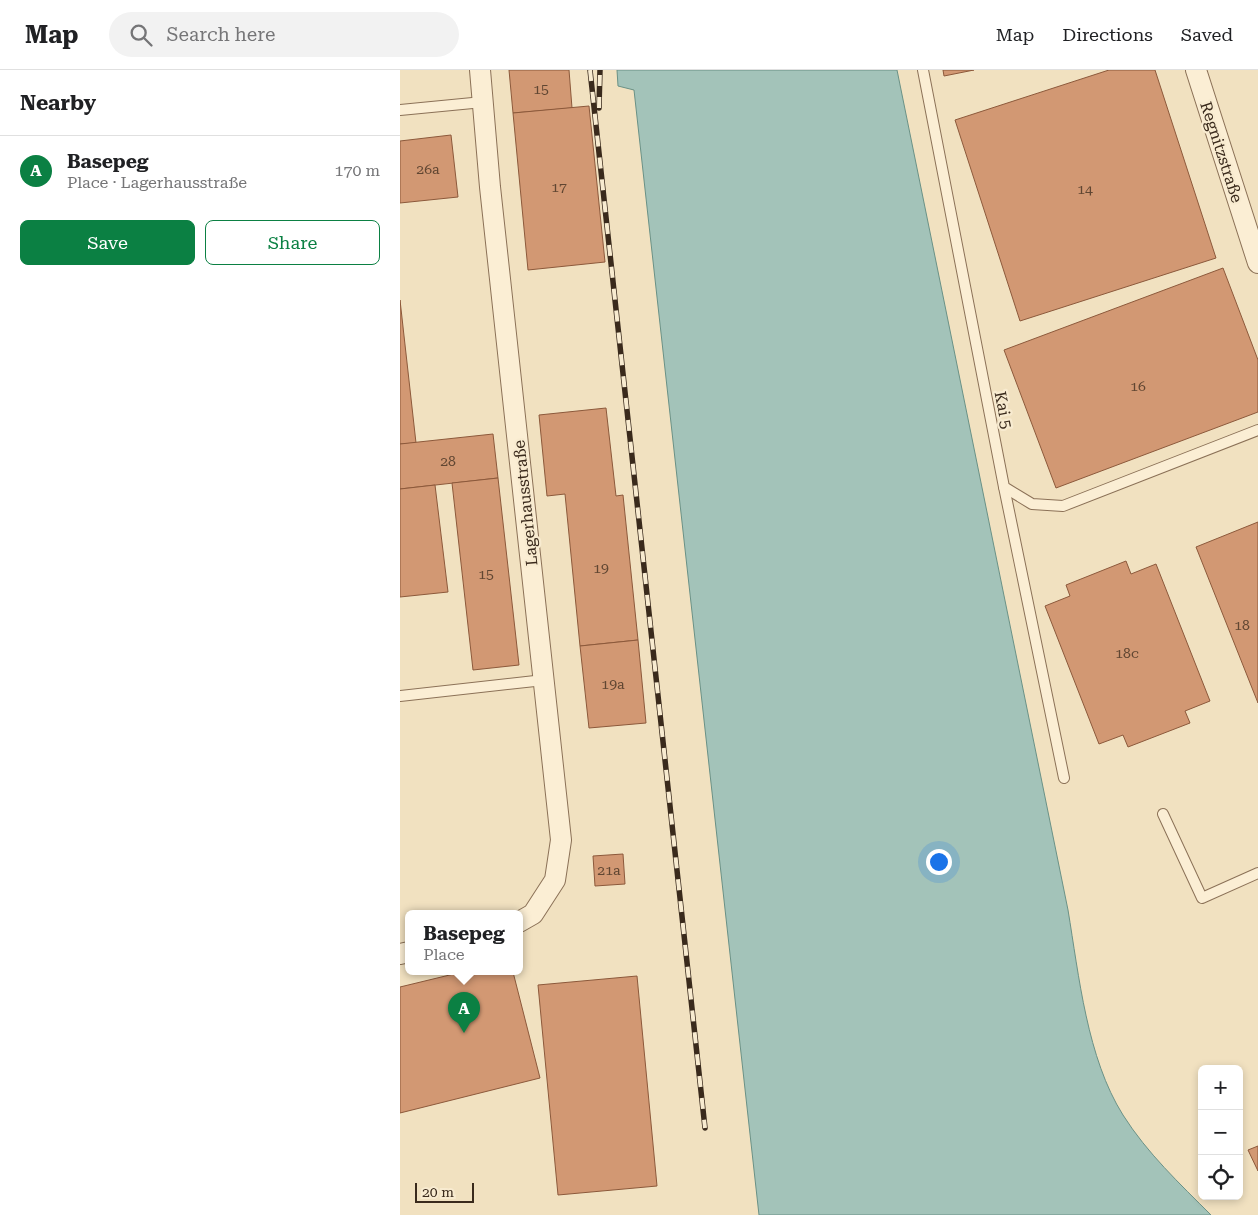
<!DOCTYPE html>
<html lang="en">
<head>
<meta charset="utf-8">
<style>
  body { margin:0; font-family:"Roboto Serif",serif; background:#f2f2f2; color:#202124 }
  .controls { position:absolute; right:15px; bottom:15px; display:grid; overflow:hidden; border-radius:8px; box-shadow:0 2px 8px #0003 }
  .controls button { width:45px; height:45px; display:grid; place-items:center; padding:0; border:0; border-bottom:1px solid #e0e0e0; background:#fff; color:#202124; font:25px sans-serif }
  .scale { position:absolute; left:15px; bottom:12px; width:59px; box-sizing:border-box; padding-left:5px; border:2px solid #3a2a1c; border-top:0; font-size:14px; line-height:18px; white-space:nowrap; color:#3a2a1c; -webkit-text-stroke:4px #f8ebd0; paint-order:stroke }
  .you { position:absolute; left:538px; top:791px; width:18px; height:18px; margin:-12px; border:4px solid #fff; border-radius:50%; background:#1a73e8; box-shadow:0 0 0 8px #1a73e833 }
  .badge { display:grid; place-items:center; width:32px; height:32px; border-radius:50%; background:#0b8043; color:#fff; font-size:16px; font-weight:700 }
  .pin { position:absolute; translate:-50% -41px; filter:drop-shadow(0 1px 2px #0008) }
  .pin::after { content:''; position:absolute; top:26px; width:18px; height:15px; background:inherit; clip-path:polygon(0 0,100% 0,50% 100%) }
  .popup { position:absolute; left:5px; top:840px; width:118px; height:65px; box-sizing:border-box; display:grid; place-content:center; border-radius:8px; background:#fff; filter:drop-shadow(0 1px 4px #0005); font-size:16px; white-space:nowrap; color:#757577 }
  .popup b { font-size:19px; color:#202124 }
  .popup::after { content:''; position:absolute; left:50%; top:100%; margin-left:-10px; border:10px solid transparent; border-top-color:#fff }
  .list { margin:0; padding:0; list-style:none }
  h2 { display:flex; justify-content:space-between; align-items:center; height:65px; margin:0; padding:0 20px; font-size:21px }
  h2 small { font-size:16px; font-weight:400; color:#757577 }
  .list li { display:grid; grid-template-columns:32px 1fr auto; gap:15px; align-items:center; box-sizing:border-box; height:70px; padding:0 20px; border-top:1px solid #e0e0e0 }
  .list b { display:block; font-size:19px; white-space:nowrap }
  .list p { margin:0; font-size:16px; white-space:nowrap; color:#757577 }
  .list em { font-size:16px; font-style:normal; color:#757577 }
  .actions { display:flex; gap:10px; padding:15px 20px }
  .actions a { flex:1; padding:11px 0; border:1px solid #0b8043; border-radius:8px; text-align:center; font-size:18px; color:#0b8043 }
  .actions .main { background:#0b8043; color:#fff }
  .icon { flex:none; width:28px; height:28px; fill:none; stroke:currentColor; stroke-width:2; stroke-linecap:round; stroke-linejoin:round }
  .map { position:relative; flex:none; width:858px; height:1145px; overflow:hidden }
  header { display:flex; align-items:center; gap:30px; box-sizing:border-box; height:70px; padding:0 25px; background:#fff; border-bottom:1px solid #e0e0e0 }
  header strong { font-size:24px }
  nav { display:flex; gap:28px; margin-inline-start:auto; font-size:18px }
  .search { width:350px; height:45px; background:#f2f2f2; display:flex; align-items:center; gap:12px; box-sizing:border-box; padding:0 18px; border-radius:28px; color:#757577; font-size:19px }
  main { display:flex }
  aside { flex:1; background:#fff }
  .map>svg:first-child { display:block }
  .water { fill:#a3c3b9; stroke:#6a9186 }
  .building { fill:#d29873; stroke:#8c593b }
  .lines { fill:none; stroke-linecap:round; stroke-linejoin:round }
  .service-casing { stroke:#8b7157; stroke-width:12 }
  .minor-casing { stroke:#8b7157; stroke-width:22 }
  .service { stroke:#fbeed4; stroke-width:10 }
  .minor { stroke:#fbeed4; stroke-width:20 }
  .rail-casing { stroke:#3a2a1c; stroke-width:5.5 }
  .rail { stroke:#f8ebd0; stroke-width:4; stroke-dasharray:11; stroke-linecap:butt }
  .labels { text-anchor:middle; stroke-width:4.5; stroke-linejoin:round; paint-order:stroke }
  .number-label { font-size:14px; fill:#604632 }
  .street-label { font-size:16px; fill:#3a2a1c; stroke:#f8ebd0 }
</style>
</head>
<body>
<header>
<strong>Map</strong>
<div class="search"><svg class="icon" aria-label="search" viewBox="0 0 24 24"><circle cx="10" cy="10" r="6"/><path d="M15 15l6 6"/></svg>Search here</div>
<nav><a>Map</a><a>Directions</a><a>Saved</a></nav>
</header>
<main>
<aside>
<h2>Nearby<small></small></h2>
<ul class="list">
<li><span class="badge">A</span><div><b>Basepeg</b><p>Place · Lagerhausstraße</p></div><em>170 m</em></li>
</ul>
<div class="actions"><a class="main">Save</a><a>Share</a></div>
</aside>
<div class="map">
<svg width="858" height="1145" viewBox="0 0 858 1145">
  <rect width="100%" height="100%" fill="#f1e1c0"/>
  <path class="water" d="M 217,0 L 497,0 L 668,840 C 679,906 687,988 723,1045 C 747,1083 780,1114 811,1145 L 359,1145 L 234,20 L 218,16 Z"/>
  <g class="building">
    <polygon points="109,0 169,0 172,38 113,43"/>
    <polygon points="543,0 574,0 544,6"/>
    <polygon points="709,0 755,0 816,188 620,251 555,50"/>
    <polygon points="189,36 205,192 128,200 113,43"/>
    <polygon points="51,65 58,127 0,133 0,71"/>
    <polygon points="823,198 858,290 858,342 656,418 604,280"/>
    <polygon points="0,230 16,373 0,374"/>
    <polygon points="206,338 216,426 223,425 238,570 180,576 165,424 147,426 139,345"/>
    <polygon points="93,364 98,408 0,419 0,374"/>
    <polygon points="98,408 119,595 73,600 52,413"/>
    <polygon points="35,415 48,522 0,527 0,419"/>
    <polygon points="858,452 858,633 796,477"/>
    <polygon points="726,491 731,504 756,494 810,631 785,641 790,653 728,677 723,665 699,674 645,536 670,526 666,515"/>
    <polygon points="238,570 246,653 189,658 180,576"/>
    <polygon points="223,784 225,814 195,816 193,786"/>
    <polygon points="62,902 113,902 140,1008 0,1043 0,917"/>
    <polygon points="237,906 257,1116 158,1125 138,915"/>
    <polygon points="858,1076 858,1101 848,1080"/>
  </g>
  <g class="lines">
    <defs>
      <g id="service">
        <polyline points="523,0 604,417 632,434 663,436 858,360"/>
        <polyline points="0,40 83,32"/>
        <polyline points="604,417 664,708"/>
        <polyline points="0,626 144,610"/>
        <polyline points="763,744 802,828 858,803"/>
      </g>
      <g id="minor">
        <polyline points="80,0 90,117 161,770 155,810 133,844 119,852"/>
        <polyline points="796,0 858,193"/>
        <polyline points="0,884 9,882"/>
      </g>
    </defs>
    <use href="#service" class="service-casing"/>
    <use href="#minor" class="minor-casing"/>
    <use href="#service" class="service"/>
    <use href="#minor" class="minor"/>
    <defs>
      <g id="rail">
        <polyline points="190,0 305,1058"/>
        <polyline points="199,38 200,0"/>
      </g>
    </defs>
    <use href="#rail" class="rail-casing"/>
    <use href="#rail" class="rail"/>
  </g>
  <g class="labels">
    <g class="number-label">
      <text x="141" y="24">15</text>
      <text x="28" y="104">26a</text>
      <text x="159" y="122">17</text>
      <text x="685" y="124">14</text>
      <text x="738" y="321">16</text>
      <text x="48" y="396">28</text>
      <text x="201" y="503">19</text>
      <text x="86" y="509">15</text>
      <text x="842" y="560">18</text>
      <text x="727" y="588">18c</text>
      <text x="213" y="619">19a</text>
      <text x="209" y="805">21a</text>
    </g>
    <g class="street-label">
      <text transform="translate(822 82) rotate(72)" y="6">Regnitzstraße</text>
      <text transform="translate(604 340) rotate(79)" y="6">Kai 5</text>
      <text transform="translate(125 433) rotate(-96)" y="6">Lagerhausstraße</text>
    </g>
  </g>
</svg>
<div class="controls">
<button>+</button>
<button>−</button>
<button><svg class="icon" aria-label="locate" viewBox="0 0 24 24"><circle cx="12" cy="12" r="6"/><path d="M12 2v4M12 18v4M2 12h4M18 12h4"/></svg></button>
</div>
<div class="scale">20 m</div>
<div class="you"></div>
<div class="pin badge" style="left:64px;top:963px">A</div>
<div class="popup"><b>Basepeg</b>Place</div>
</div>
</main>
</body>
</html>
